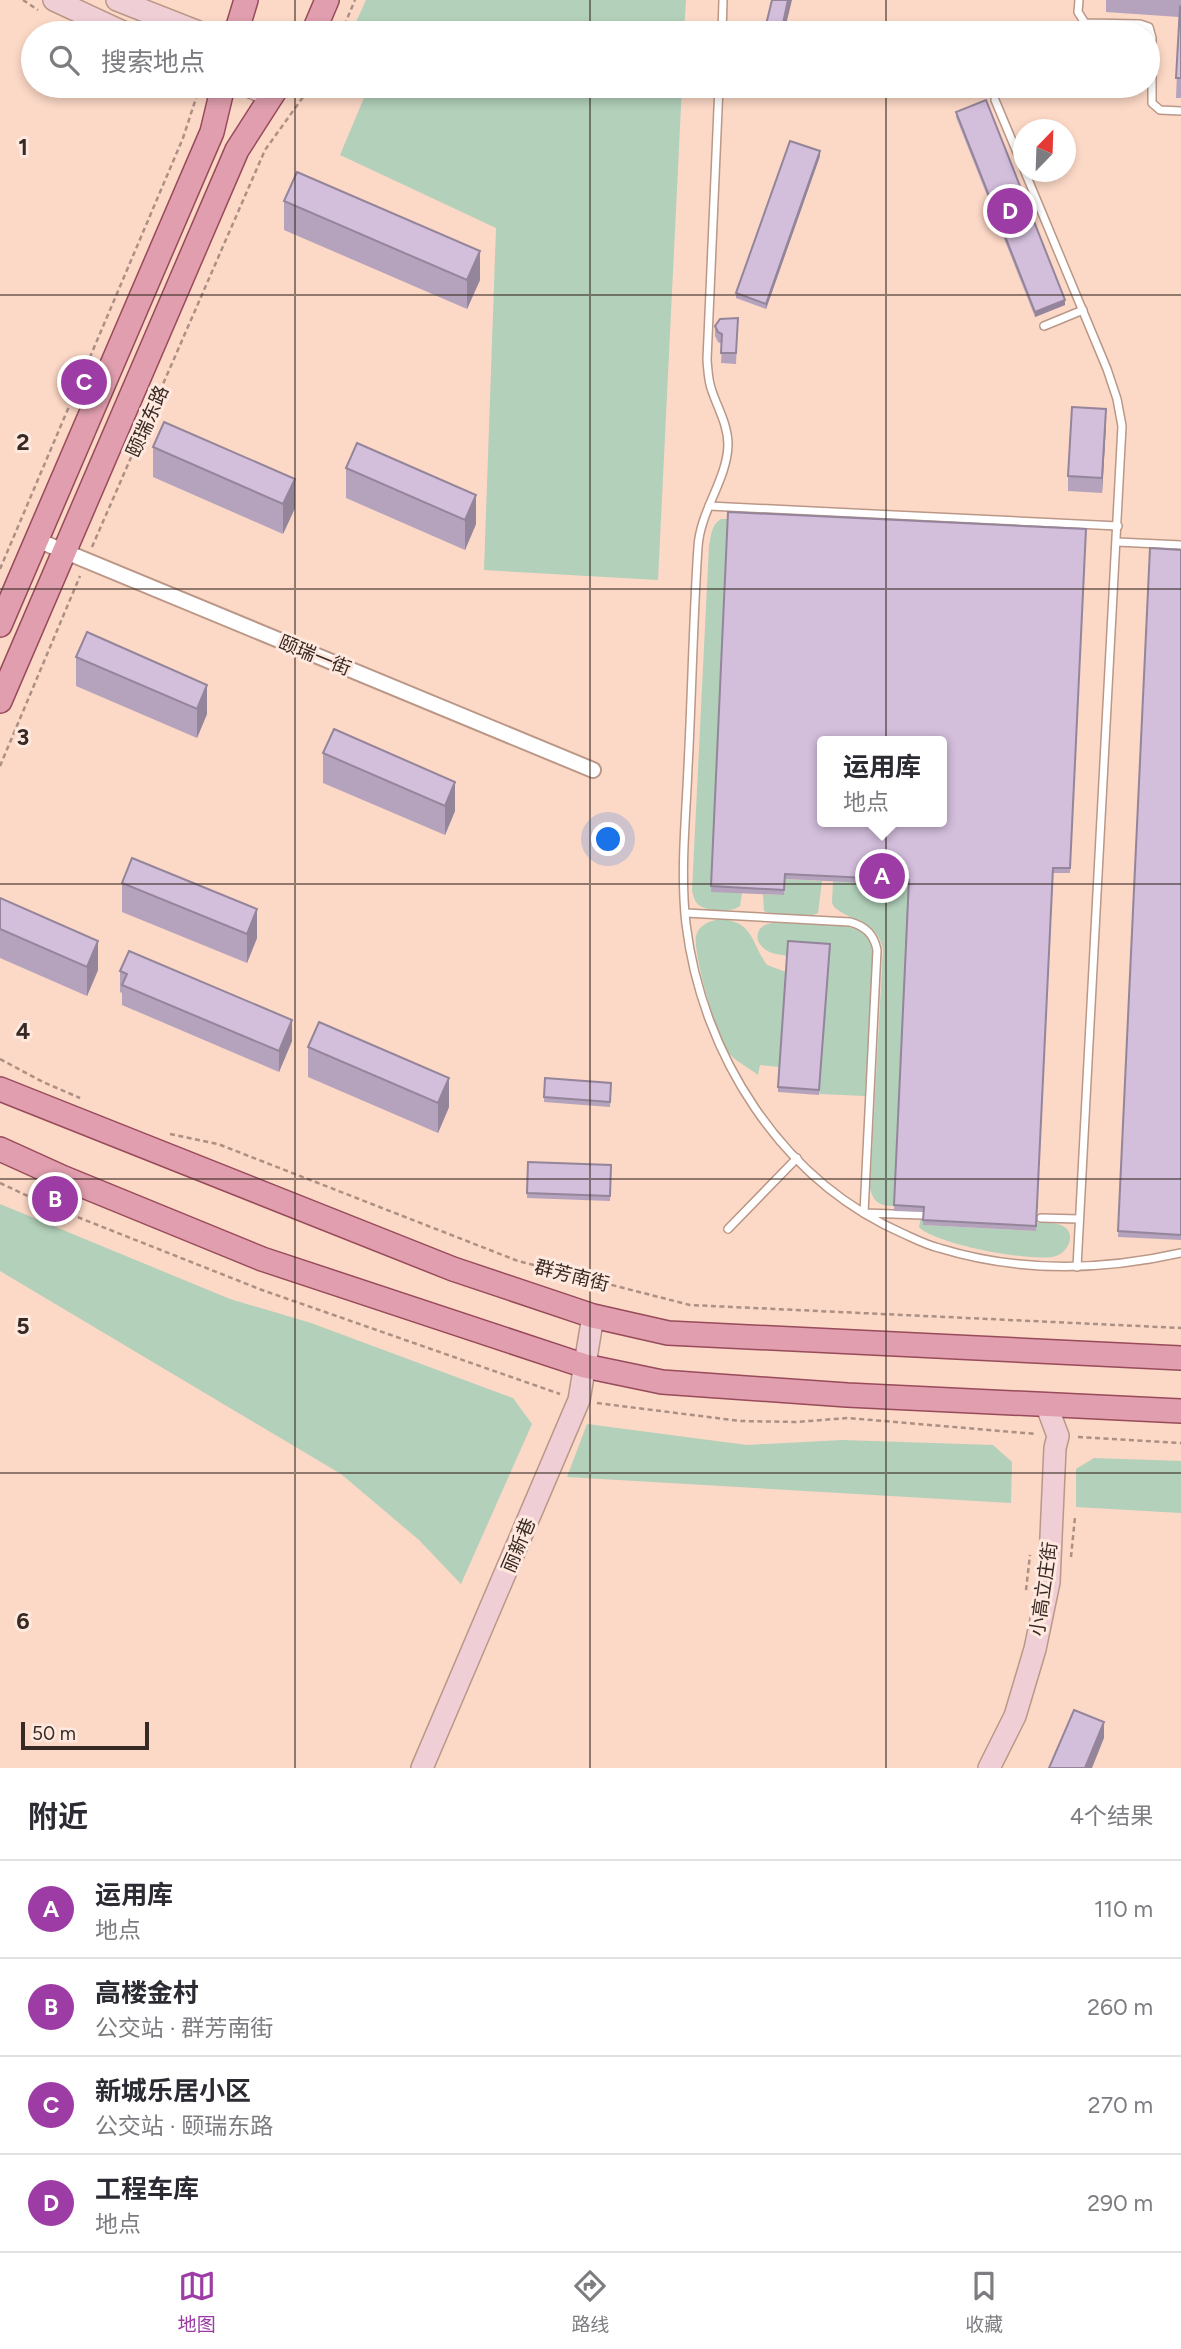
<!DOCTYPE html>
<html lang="zh">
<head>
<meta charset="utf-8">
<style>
  body { margin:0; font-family:Figtree,"Noto Sans SC",sans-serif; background:#f2f2f3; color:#2b2b33 }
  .compass { position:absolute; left:1013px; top:119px; width:63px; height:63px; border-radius:50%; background:#fff; box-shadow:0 4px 10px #0003; rotate:23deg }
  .scale { position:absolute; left:21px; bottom:18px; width:128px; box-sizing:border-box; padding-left:7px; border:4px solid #372923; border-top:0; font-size:19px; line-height:24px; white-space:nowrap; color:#372923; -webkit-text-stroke:5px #ffe8de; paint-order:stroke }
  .you { position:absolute; left:609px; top:840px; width:24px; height:24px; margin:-18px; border:5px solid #fff; border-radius:50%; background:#1a73e8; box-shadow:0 0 0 10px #1a73e833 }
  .badge { display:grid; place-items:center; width:46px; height:46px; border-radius:50%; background:#9c3ca4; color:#fff; font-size:23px; font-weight:700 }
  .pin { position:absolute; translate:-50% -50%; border:4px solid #fff; box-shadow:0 2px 7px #0006 }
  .popup { position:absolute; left:817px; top:736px; width:130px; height:91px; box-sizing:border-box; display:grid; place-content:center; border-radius:7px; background:#fff; filter:drop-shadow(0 2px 5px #0005); font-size:23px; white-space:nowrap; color:#7c7c81 }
  .popup b { font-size:26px; color:#2b2b33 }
  .popup::after { content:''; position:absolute; left:50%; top:100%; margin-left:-14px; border:14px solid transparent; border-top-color:#fff }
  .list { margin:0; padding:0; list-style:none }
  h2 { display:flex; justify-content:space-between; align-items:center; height:91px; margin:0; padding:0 28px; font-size:30px }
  h2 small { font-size:23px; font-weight:400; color:#7c7c81 }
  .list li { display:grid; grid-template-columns:46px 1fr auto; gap:21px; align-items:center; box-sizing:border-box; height:98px; padding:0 28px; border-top:2px solid #e1e1e2 }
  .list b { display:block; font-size:26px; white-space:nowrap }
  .list p { margin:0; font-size:23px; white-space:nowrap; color:#7c7c81 }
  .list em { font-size:23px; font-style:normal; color:#7c7c81 }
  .icon { flex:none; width:38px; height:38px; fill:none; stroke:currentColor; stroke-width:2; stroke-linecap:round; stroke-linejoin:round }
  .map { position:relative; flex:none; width:1181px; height:1768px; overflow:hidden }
  .search { position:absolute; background:#fff; box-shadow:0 4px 10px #0003; left:21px; right:21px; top:21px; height:77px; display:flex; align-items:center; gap:18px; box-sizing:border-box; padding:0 24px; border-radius:38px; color:#7c7c81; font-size:26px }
  .sheet { height:483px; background:#fff }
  nav { display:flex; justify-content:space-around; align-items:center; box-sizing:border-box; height:98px; border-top:2px solid #e1e1e2; background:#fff; font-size:19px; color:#7c7c81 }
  nav a { display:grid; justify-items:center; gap:4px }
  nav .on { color:#9c3ca4 }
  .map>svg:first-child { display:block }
  .green { fill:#b2d0ba }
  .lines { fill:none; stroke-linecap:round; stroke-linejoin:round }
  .lane-casing { stroke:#ba9787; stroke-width:10 }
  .street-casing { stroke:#ba9787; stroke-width:18 }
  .secondary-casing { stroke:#ba9787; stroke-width:24 }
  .primary-casing { stroke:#984b5a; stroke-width:26 }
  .path { stroke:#ab9083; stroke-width:2.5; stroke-dasharray:5 3.5; stroke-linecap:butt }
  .lane { stroke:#fff; stroke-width:7 }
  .street { stroke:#fff; stroke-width:14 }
  .secondary { stroke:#f0ced6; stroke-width:21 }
  .primary { stroke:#e09eae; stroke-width:23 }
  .path-bridge { stroke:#ab9083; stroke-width:2.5; stroke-dasharray:5 3.5; stroke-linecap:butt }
  .wall { fill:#b5a3bd }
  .shaded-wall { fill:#94859a }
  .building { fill:#d3bedc; stroke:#94859a; stroke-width:2; fill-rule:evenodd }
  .grid { fill:none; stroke:#372923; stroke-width:2; stroke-opacity:0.55 }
  .labels { text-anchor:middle; stroke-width:6; stroke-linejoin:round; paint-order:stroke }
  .street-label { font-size:19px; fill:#372923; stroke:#ffe8de }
  .grid-label { font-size:23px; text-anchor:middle; font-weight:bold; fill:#372923; stroke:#ffe8de; stroke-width:6; stroke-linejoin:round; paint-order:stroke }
</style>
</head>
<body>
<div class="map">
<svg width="1181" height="1768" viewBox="0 0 1181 1768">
  <rect width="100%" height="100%" fill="#fcd8c6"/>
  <g class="green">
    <polygon points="366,0 686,0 684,33 351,33"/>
    <polygon points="369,86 682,86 658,580 484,570 496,228 340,155"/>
    <path d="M 721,519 L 728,519 L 742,893 L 740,906 C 731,913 704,913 696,902 C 694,899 693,894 692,891 L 709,546 C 711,536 711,525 721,519 Z"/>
    <path d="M 785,879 L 822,881 L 818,913 C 805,919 777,917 764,911 L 763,894 L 784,895 Z"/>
    <path d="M 833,881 L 909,885 L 894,1206 C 880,1206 873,1202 870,1188 L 883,949 C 877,920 853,923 834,907 L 832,903 Z"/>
    <path d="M 721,919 C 754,922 751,943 767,965 L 786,972 L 779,1067 L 760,1065 L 758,1075 C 749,1068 735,1061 728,1052 C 717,1037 693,955 696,936 C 699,924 710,921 721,919 Z"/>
    <path d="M 773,923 C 792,924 846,922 861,931 C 871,938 872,949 873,960 L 865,1096 L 820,1094 L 787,956 C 775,954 764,953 758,941 C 756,930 762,924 773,923 Z"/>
    <polygon points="0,1204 230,1299 311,1323 513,1398 532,1424 461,1584 419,1540 341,1474 0,1271"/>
    <path d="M 921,1217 L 924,1217 L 924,1225 L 1036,1231 L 1036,1223 C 1045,1223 1056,1222 1063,1226 C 1077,1234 1068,1252 1056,1256 C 1034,1263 934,1244 919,1227 Z"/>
    <polygon points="587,1424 747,1445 842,1440 993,1445 1012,1462 1011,1503 567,1477"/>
    <polygon points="1094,1458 1181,1461 1181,1513 1076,1507 1076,1469"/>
  </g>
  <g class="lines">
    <defs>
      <g id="lane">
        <polyline points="1079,0 1078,12 1085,23 1140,24 1149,27 1152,38 1152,103 1160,110 1181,111"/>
        <polyline points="722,33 723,0"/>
        <path d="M 719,86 L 707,360 C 708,370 708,381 712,391 C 718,409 728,425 728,445 C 727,480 700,511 698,547 C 693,620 692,693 688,767 C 686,818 680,872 686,924 C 702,1055 781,1180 904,1234 C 915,1239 927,1245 939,1248 C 1017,1272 1101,1271 1181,1253"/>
        <polyline points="995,100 1024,169"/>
        <polyline points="1025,172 1107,369 1117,399 1122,426 1077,1267"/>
        <polyline points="1044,326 1083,310"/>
        <polyline points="709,506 1118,526"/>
        <polyline points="1117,542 1181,545"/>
        <path d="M 686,913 L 850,922 C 865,926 874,934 877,950 L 864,1213 L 922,1215"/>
        <polyline points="1041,1218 1079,1219"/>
        <polyline points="728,1229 797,1158"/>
      </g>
      <polyline id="street" points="37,540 593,770"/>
      <g id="secondary">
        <polyline points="54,0 125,33"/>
        <polyline points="117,0 201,33"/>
        <polyline points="248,86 272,96"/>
        <polyline points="422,1768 579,1400 593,1316"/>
        <polyline points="989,1768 1015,1716 1035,1649 1049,1582 1055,1448 1058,1436 1046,1404"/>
      </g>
      <g id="primary">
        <polyline points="236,33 246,0"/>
        <polyline points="313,33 327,0"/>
        <polyline points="0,625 212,132 223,86"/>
        <polyline points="0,701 237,150 278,86"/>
        <polyline points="0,1089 453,1269 593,1316 668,1333 1181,1358"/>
        <polyline points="0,1149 64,1178 262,1259 585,1366 662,1382 847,1395 1181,1411"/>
      </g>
    </defs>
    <use href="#lane" class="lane-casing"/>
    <use href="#street" class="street-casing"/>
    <use href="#secondary" class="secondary-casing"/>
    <use href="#primary" class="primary-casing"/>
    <g class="path">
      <polyline points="23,0 38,10"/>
      <polyline points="341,33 355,0"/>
      <polyline points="1066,33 1074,27"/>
      <polyline points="983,86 983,91"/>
      <polyline points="92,547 265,150 311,86"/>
      <polyline points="0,569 183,138 200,86"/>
      <polyline points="0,766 80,576"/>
      <polyline points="0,1059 43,1082 80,1098"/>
      <polyline points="170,1134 218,1144 518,1261 690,1305 1181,1328"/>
      <polyline points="0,1183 47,1205 262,1290 560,1394"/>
      <polyline points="597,1403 740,1421 796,1422 848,1418 1036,1434"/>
      <polyline points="1078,1437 1181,1443"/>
      <polyline points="1071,1557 1075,1517"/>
      <polyline points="1026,1590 1030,1555"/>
    </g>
    <use href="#lane" class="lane"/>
    <use href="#street" class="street"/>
    <use href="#secondary" class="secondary"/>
    <use href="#primary" class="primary"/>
    <polyline class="path-bridge" points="983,91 990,93 1009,86"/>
  </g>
  <g class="wall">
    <polygon points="1106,0 1181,0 1181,98 1176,98 1179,17 1106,12"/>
    <polygon points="956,112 1065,305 1035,317 956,117"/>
    <polygon points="820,156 766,309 736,298 736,293"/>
    <polygon points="284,201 480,280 467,309 284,230"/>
    <polygon points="738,318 736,364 721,363 722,344 718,342 715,336 715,326"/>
    <polygon points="1106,424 1102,493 1068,491 1068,476"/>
    <polygon points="153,447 295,508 283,534 153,477"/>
    <polygon points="346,468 476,524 465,550 346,498"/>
    <polygon points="728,512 1086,529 1070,873 1053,873 1036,1231 923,1225 923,1212 894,1211 908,885 785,879 784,895 711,892"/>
    <polygon points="1150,548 1181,550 1181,1240 1118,1237"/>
    <polygon points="76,657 207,714 197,738 76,686"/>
    <polygon points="323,753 455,811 445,835 323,783"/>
    <polygon points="122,883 257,938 247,963 122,912"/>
    <polygon points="0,898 98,970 87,996 0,958"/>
    <polygon points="830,950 819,1095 778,1092 778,1087"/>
    <polygon points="120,971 292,1041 279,1072 122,1005 122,993 120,992"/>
    <polygon points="308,1047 449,1107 438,1133 308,1077"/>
    <polygon points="545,1078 611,1083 610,1107 544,1102"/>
    <polygon points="528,1162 611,1165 610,1201 527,1198"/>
  </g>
  <g class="shaded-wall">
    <polygon points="788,0 792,0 784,33 781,33"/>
    <polygon points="820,151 820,156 766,309 766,304"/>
    <polygon points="480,251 480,280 467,309 467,280"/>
    <polygon points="1065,300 1065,305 1035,317 1035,312"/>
    <polygon points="1106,409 1106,424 1102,493 1102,478"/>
    <polygon points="295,479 295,508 283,534 283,504"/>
    <polygon points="476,495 476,524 465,550 465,520"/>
    <polygon points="207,685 207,714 197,738 197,709"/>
    <polygon points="455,782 455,811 445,835 445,806"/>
    <polygon points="257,909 257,938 247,963 247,934"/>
    <polygon points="98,941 98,970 87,996 87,967"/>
    <polygon points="292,1020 292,1041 279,1072 279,1051"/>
    <polygon points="449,1078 449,1107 438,1133 438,1103"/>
    <polygon points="1104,1722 1104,1738 1092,1768 1085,1768"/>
  </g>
  <g class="building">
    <polygon points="772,0 788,0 781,33 764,33"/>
    <polygon points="1180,7 1181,8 1181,78 1176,78"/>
    <polygon points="986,100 1065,300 1035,312 956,112"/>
    <polygon points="790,141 820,151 766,304 736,293"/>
    <polygon points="297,172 480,251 467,280 284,201"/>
    <polygon points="738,318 736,353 721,353 722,334 718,332 715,326 720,319"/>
    <polygon points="1072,407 1106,409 1102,478 1068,476"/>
    <polygon points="164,422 295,479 283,504 153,447"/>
    <polygon points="357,443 476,495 465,520 346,468"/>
    <path d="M 728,512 L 1086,529 L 1070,868 L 1053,868 L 1036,1226 L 923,1220 L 924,1207 L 894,1205 L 909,880 L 785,874 L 784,890 L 711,886 ZM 822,741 L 942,741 L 942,822 L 822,822 Z"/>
    <polygon points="1150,548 1181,550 1181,1235 1118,1231"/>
    <polygon points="87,632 207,685 197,709 76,657"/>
    <polygon points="334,729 455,782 445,806 323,753"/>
    <polygon points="132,858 257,909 247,934 122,883"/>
    <polygon points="0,898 98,941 87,967 0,929"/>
    <polygon points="788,941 830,944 819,1090 778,1087"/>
    <polygon points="129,951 292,1020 279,1051 122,985 127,974 120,971"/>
    <polygon points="319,1022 449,1078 438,1103 308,1047"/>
    <polygon points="545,1078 611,1083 610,1102 544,1097"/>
    <polygon points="528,1162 611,1165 610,1196 527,1193"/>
    <polygon points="1074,1710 1104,1722 1085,1768 1049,1768"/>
  </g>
  <path class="grid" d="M 295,0 L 295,33M 590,0 L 590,33M 886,0 L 886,33M 295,86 L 295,1768M 590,86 L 590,1768M 886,86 L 886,1768M 0,295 L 1181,295M 0,589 L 1181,589M 0,884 L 1181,884M 0,1179 L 1181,1179M 0,1473 L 1181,1473"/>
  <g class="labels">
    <g class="street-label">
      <text transform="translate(147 421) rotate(-66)" y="7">颐瑞东路</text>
      <text transform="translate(315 655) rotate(22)" y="7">颐瑞一街</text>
      <text transform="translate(572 1275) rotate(14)" y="7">群芳南街</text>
      <text transform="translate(518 1545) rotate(-67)" y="7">丽新巷</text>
      <text transform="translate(1043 1589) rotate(-82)" y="7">小高立庄街</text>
    </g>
  </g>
  <g class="grid-label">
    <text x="23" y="155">1</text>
    <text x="23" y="450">2</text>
    <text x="23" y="745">3</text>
    <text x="23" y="1039">4</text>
    <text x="23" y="1334">5</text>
    <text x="23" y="1629">6</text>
  </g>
</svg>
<svg class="compass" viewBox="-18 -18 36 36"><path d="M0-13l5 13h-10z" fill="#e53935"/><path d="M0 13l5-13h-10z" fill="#7c7c81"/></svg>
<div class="scale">50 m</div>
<div class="you"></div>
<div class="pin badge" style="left:882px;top:876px">A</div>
<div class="popup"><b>运用库</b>地点</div>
<div class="pin badge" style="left:55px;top:1199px">B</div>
<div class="pin badge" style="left:84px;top:382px">C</div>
<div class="pin badge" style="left:1010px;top:211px">D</div>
<div class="search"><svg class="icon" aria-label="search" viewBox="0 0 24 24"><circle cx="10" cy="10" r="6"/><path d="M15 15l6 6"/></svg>搜索地点</div>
</div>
<section class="sheet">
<h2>附近<small>4个结果</small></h2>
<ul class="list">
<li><span class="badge">A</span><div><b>运用库</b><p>地点</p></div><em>110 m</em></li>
<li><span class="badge">B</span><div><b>高楼金村</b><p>公交站 · 群芳南街</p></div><em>260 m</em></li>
<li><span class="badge">C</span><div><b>新城乐居小区</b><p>公交站 · 颐瑞东路</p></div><em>270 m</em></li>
<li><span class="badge">D</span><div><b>工程车库</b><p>地点</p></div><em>290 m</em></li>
</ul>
</section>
<nav>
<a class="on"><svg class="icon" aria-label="map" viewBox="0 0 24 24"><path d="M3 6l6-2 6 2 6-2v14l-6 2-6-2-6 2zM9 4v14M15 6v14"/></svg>地图</a>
<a><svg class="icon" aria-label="directions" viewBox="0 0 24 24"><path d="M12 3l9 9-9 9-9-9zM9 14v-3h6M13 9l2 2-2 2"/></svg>路线</a>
<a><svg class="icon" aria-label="saved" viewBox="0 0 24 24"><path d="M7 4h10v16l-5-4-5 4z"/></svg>收藏</a>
</nav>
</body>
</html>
